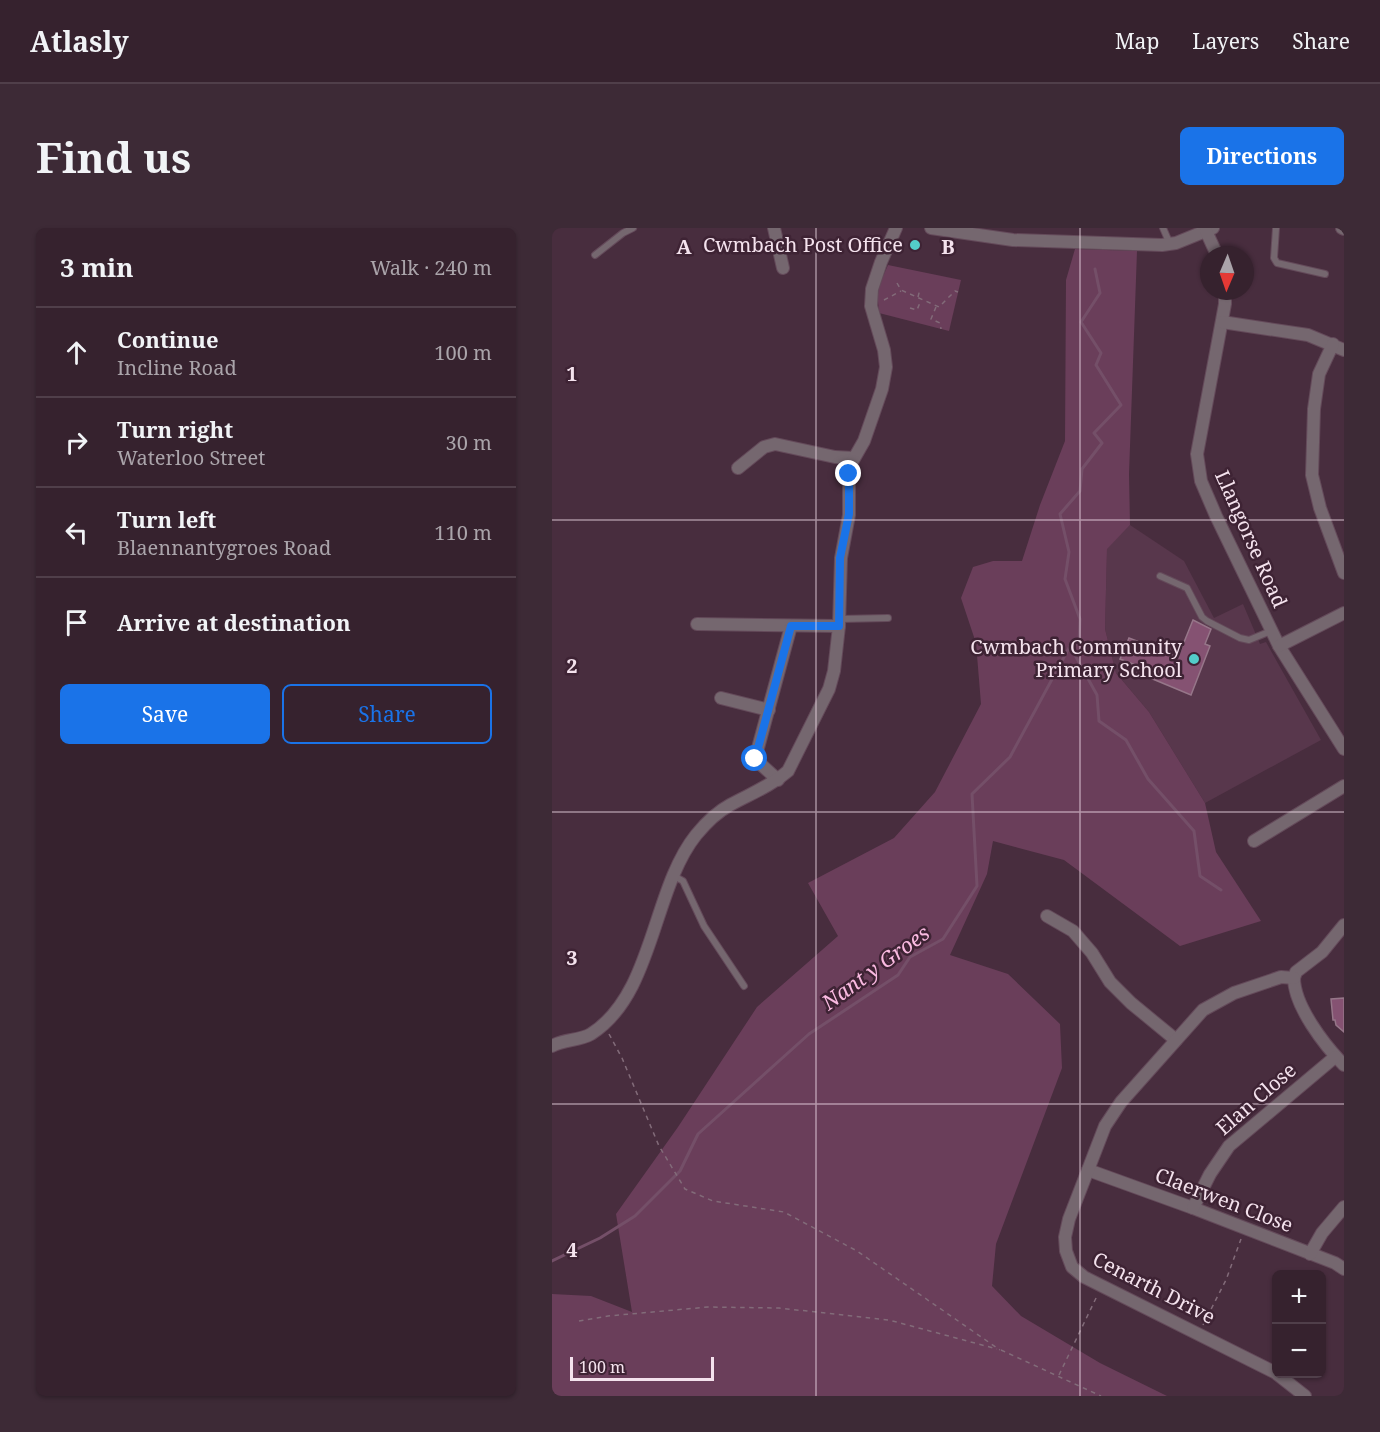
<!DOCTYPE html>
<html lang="en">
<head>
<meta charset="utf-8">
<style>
  body { margin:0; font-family:"Noto Serif",serif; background:#3d2a36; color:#f1f3f6 }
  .controls { position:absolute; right:18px; bottom:18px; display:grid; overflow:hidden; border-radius:9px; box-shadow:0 2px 4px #0004 }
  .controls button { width:54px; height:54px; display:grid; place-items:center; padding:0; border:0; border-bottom:2px solid #503f4a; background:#36222e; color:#f1f3f6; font:30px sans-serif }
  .compass { position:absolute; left:648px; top:18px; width:54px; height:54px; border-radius:50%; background:#36222e; box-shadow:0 2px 4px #0004; rotate:182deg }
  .scale { position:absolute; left:18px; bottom:15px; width:144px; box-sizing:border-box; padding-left:6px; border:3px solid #f4e2ed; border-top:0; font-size:16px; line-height:21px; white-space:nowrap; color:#f4e2ed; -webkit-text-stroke:4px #3e2334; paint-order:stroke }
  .stop { position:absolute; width:18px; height:18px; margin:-14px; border:4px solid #1a73e8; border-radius:50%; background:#fff }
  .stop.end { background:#1a73e8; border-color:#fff; box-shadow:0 2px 6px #0008 }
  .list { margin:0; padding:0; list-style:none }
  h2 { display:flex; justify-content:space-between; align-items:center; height:78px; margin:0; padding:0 24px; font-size:26px }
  h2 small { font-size:20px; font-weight:400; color:#aaa4aa }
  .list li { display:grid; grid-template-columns:39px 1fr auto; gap:18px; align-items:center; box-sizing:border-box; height:90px; padding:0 24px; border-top:2px solid #503f4a }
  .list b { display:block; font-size:22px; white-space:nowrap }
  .list p { margin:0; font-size:20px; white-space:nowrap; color:#aaa4aa }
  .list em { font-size:20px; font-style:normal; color:#aaa4aa }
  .actions { display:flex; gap:12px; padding:18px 24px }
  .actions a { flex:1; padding:14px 0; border:2px solid #1a73e8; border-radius:9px; text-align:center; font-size:21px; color:#1a73e8 }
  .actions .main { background:#1a73e8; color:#fff }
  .icon { flex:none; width:33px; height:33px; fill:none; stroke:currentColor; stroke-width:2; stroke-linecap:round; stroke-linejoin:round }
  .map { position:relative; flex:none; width:792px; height:1168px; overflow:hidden; border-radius:9px }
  header { display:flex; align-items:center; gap:36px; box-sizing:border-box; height:84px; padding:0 30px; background:#36222e; border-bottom:2px solid #503f4a }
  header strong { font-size:28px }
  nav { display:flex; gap:33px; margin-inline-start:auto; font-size:21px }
  .intro { display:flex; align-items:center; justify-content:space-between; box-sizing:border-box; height:144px; padding:0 36px }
  h1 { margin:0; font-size:42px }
  .button { padding:15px 27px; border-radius:9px; background:#1a73e8; color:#fff; font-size:21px; font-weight:700 }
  main { display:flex; gap:36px; padding:0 36px }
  aside { flex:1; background:#36222e; border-radius:9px; box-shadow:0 2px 4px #0004 }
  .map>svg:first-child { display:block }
  .built { fill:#58374c }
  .green { fill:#6a3e5a }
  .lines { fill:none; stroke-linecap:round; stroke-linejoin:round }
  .stream { stroke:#744f68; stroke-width:3 }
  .building { fill:#855272; stroke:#967689; stroke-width:1.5 }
  .lane-casing { stroke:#644a5a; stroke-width:8 }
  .street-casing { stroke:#644a5a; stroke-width:14 }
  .path { stroke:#826b79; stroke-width:1.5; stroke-dasharray:4.5 4.5; stroke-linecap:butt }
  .lane { stroke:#75676f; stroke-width:6 }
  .street { stroke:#75676f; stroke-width:12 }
  .route { stroke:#1a73e8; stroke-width:8 }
  .grid { fill:none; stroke:#f4e2ed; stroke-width:1.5; stroke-opacity:0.55 }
  .poi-dot { fill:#53cdc9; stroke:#3e2334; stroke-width:2 }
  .labels { text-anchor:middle; stroke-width:5; stroke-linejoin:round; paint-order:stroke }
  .poi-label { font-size:20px; fill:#f4e2ed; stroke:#3e2334; text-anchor:end }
  .street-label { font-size:20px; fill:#f4e2ed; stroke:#3e2334 }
  .water-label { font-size:21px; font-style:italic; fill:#fabae1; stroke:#3e2334 }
  .grid-label { font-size:20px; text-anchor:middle; font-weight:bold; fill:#f4e2ed; stroke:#3e2334; stroke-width:5; stroke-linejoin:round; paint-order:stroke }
</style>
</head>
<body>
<header>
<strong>Atlasly</strong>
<nav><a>Map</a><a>Layers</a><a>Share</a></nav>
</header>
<div class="intro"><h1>Find us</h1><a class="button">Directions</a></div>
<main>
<aside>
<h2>3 min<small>Walk · 240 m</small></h2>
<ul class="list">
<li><svg class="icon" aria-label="ahead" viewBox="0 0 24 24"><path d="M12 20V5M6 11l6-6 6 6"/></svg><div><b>Continue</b><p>Incline Road</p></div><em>100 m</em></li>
<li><svg class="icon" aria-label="right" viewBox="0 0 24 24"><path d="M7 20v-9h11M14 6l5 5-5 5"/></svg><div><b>Turn right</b><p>Waterloo Street</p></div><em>30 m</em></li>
<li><svg class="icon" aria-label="left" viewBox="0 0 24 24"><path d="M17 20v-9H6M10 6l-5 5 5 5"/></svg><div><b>Turn left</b><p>Blaennantygroes Road</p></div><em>110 m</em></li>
<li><svg class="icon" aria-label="arrive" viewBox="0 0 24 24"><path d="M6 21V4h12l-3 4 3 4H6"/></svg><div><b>Arrive at destination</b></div></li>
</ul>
<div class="actions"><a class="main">Save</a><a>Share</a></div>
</aside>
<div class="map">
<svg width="792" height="1168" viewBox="0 0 792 1168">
  <rect width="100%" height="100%" fill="#482d3e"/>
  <polygon class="built" points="578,297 632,333 662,390 691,376 708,416 714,414 769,512 653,575 597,484 564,445 553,401 555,320"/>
  <g class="green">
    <polygon points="523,21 585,23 577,246 578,297 555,321 553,401 564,445 597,484 653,575 664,624 709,693 628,718 512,632 441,613 435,646 398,727 456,746 508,796 510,840 444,1016 440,1058 469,1088 548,1135 615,1168 0,1168 0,1066 39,1068 80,1084 64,986 126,899 205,779 286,708 256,655 342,610 383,564 429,476 424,415 409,370 421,339 441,333 470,333 488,277 513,213 514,52"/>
    <polygon points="336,37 409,52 397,103 327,85 325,62"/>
  </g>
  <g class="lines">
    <g class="stream">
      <polyline points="543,41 548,65 529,94 549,125 544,137 569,177 542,205 550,215 530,241 528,263 508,286 517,324 513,351 528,391 527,415 518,418 545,467 547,493 574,512 596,551 642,603 648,648 669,662"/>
      <polyline points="0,1033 48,1010 83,988 128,943 146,906 257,806 346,747 358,729 391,711 425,658 420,566 458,529 518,418"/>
    </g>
  </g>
  <g class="building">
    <polygon points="641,392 659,401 653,416 658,418 639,467 596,449 599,443 568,431 577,410 626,429"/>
    <polygon points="792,770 792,804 784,797 783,792 781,792 779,771"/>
  </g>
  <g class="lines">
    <defs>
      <g id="lane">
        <polyline points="611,0 618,16"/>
        <polyline points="724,0 722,30 725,35 773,46"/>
        <polyline points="43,27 71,5 81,0"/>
        <polyline points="608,348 635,360 650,389 655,393 688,410 697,412 719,403"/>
        <polyline points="287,391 336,390"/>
        <polyline points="122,648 131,653 152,698 192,758"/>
      </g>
      <g id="street">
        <polyline points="222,0 231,40"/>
        <polyline points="379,0 461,12 610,17 624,15 661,0"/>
        <polyline points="790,0 792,1"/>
        <polyline points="654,3 665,27"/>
        <polyline points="673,63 673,76 645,226 649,253 664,288 727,418 792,521"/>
        <polyline points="670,94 756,107 792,122"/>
        <polyline points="781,116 767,146 762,181 760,247 768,280 792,345"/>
        <polyline points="186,240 212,219 223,216 283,229 302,230"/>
        <polyline points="145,396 287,398"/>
        <polyline points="727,418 792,385"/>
        <polyline points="169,470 217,482"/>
        <polyline points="226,552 203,531 239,398"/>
        <polyline points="702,613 792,558"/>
        <polyline points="495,688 521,703 540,725 558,754 579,775 624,812"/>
        <path d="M 742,750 C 742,778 773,818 792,837"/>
        <polyline points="742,750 744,744 770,724 792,697"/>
        <path d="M 0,818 C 12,811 27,813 39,806 C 102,766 100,662 144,607 C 153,596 165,584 178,577 C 198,566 219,558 236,543 L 277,461 L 282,443 L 287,398 L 289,330 L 297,287 L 297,246 L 300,234 L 312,213 L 330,161 L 334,139 L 332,122 L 319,78 L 320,61 L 329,34 L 344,0"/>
        <polyline points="536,942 641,980 783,1035 792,1041"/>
        <polyline points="641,980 658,946 677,918 783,829"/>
        <polyline points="758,1026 770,1005 792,979"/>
        <polyline points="724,1145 532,1049 520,1039 514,1023 513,1009 517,991 553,898 569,874 651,782 682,765 729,749 742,750"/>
        <polyline points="725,1146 753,1168"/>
      </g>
    </defs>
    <use href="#lane" class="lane-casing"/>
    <use href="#street" class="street-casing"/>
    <g class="path">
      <polyline points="345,55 349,62 387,79 403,63 406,64"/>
      <polyline points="366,69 368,61"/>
      <polyline points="332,72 349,63"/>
      <polyline points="384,79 379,91 388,95 389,101"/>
      <polyline points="358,80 365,82 369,72"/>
      <polyline points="57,806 70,830 107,918 133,961 161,973 232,984 305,1023 448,1122"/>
      <polyline points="27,1093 56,1088 156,1079 227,1080 337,1092 445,1121"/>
      <polyline points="651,1097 674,1052 689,1011"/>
      <polyline points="449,1122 549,1168"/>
      <polyline points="507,1147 545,1068"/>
    </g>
    <use href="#lane" class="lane"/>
    <use href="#street" class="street"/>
  </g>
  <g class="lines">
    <polyline class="route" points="203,531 239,398 287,398 288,330 297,286 297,246"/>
  </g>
  <path class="grid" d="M 264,0 L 264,1168M 528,0 L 528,1168M 0,292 L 792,292M 0,584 L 792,584M 0,876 L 792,876"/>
  <g class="poi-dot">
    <circle cx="363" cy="17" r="6"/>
    <circle cx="642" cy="431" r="6"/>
  </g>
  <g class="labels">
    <g class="poi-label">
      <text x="351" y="24">Cwmbach Post Office</text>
      <text x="630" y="426">Cwmbach Community<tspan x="630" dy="23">Primary School</tspan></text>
    </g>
    <g class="street-label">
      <text transform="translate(699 311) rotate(66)" y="7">Llangorse Road</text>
      <text transform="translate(704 871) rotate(-41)" y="7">Elan Close</text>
      <text transform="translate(672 972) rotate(21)" y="7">Claerwen Close</text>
      <text transform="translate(602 1060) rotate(27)" y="7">Cenarth Drive</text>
    </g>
    <g class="water-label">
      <text transform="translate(324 740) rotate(-36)" y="7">Nant y Groes</text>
    </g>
  </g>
  <g class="grid-label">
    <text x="132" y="26">A</text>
    <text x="396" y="26">B</text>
    <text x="20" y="153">1</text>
    <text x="20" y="445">2</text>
    <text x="20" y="737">3</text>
    <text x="20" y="1029">4</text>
  </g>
</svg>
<div class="controls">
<button>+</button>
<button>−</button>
</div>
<svg class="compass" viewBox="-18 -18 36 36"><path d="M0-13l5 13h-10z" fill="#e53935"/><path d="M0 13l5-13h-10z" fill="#aaa4aa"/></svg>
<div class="scale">100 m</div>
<div class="stop" style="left:203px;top:531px"></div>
<div class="stop end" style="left:297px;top:246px"></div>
</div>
</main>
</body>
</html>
